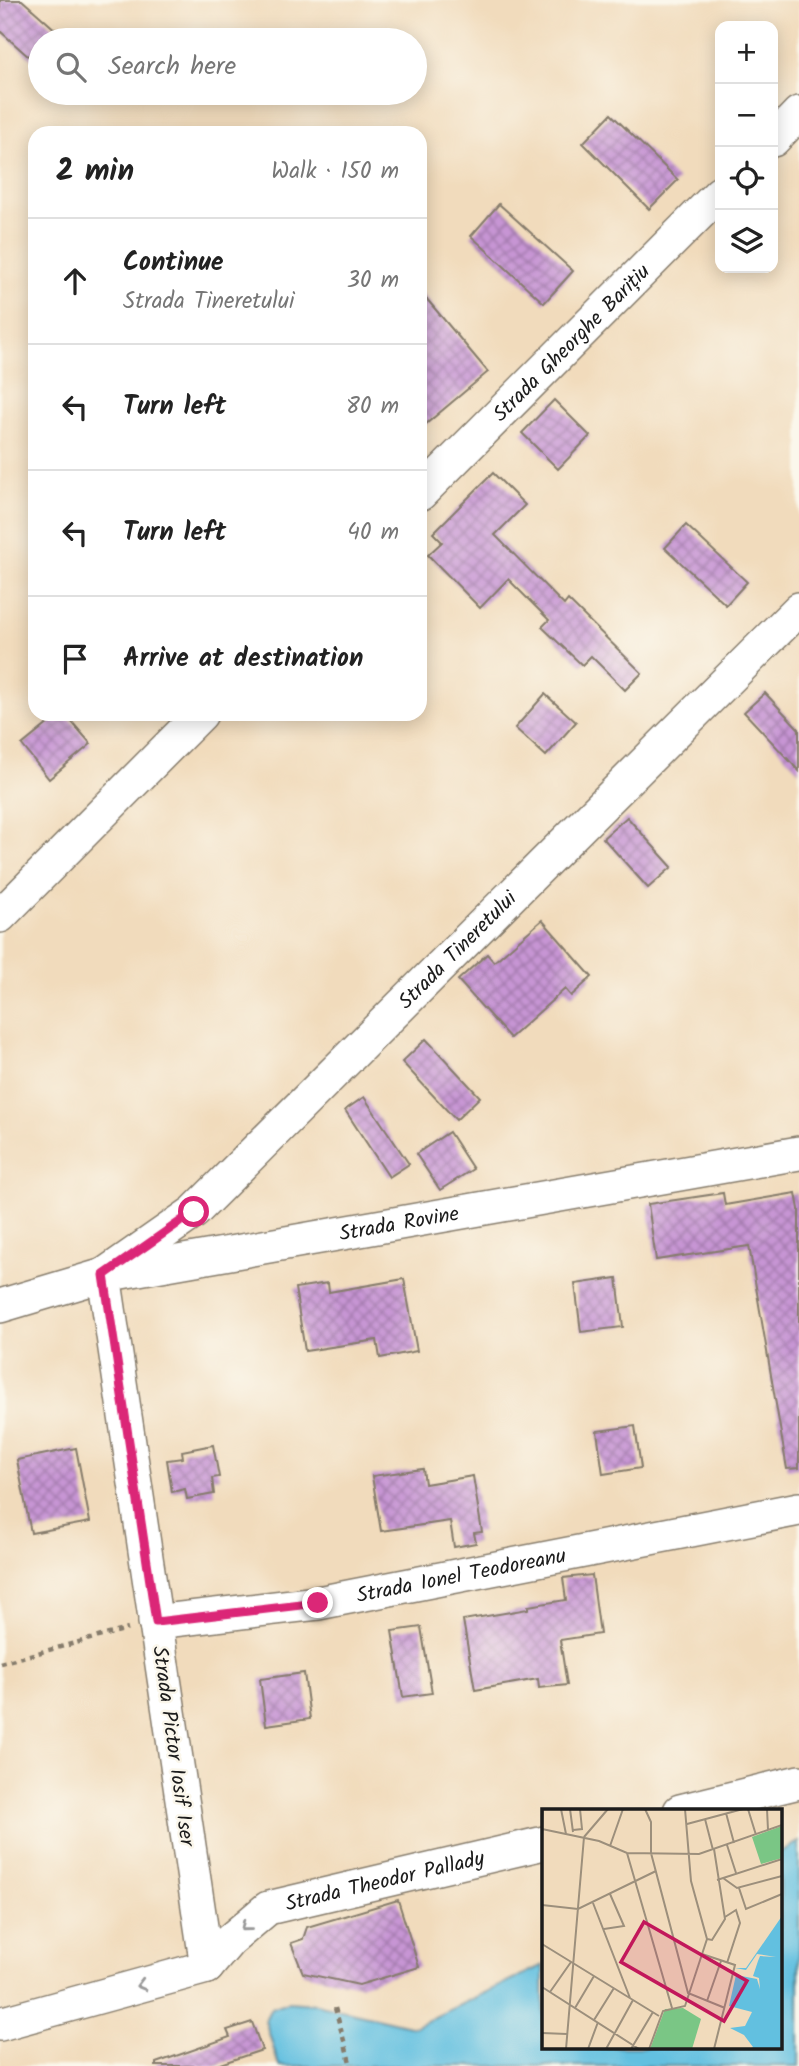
<!DOCTYPE html>
<html lang="en">
<head>
<meta charset="utf-8">
<style>
  body { margin:0; font-family:Kalam,sans-serif; background:#f2f2f2; color:#222 }
  .controls { position:absolute; right:21px; top:21px; display:grid; overflow:hidden; border-radius:14px; box-shadow:0 4px 18px #0003 }
  .controls button { width:63px; height:63px; display:grid; place-items:center; padding:0; border:0; border-bottom:2px solid #e0e0e0; background:#fff; color:#222; font:35px sans-serif }
  .stop { position:absolute; width:21px; height:21px; margin:-16px; border:5px solid #db2777; border-radius:50%; background:#fff }
  .stop.end { background:#db2777; border-color:#fff; box-shadow:0 2px 7px #0008 }
  .list { margin:0; padding:0; list-style:none }
  h2 { display:flex; justify-content:space-between; align-items:center; height:91px; margin:0; padding:0 28px; font-size:30px }
  h2 small { font-size:23px; font-weight:400; color:#767676 }
  .list li { display:grid; grid-template-columns:46px 1fr auto; gap:21px; align-items:center; box-sizing:border-box; height:126px; padding:0 28px; border-top:2px solid #e0e0e0 }
  .list b { display:block; font-size:26px; white-space:nowrap }
  .list p { margin:0; font-size:23px; white-space:nowrap; color:#767676 }
  .list em { font-size:23px; font-style:normal; color:#767676 }
  .icon { flex:none; width:38px; height:38px; fill:none; stroke:currentColor; stroke-width:2; stroke-linecap:round; stroke-linejoin:round }
  .map { position:relative; flex:none; width:799px; height:2066px; overflow:hidden }
  .search { position:absolute; background:#fff; box-shadow:0 4px 18px #0003; left:28px; top:28px; width:399px; height:77px; display:flex; align-items:center; gap:18px; box-sizing:border-box; padding:0 24px; border-radius:38px; color:#767676; font-size:26px }
  .panel { position:absolute; background:#fff; box-shadow:0 4px 18px #0003; left:28px; top:126px; width:399px; height:595px; border-radius:21px }
  .map>svg:first-child { display:block }
  .water { fill:#62c0e0; stroke:#3f6e7e; stroke-width:2 }
  .building { fill:url(#building-cross-hatch) }
  .lines { fill:none; stroke-linecap:round; stroke-linejoin:round }
  .minor-casing { stroke:#867c6c; stroke-width:36 }
  .path { stroke:#867c6c; stroke-width:4.5; stroke-dasharray:5 5; stroke-linecap:butt }
  .minor { stroke:#fff; stroke-width:33 }
  .oneway { stroke:#999 }
  .route { stroke:#db2777; stroke-width:9 }
  .labels { text-anchor:middle; stroke-width:5; stroke-linejoin:round; paint-order:stroke }
  .street-label { font-size:21px; fill:#1c1c1c; stroke:#fbf7ec }
  .inset-road { fill:none; stroke:#9c8f7c; stroke-width:2 }
  .view { fill:#c2185b; fill-opacity:0.15; stroke:#c2185b; stroke-width:3.5 }
  .inset-edge { fill:none; stroke:#1c1c1c; stroke-width:3.5 }
</style>
</head>
<body>
<div class="map">
<svg width="799" height="2066" viewBox="0 0 799 2066">
  <defs>
    <pattern id="building-cross-hatch" width="8" height="8" patternUnits="userSpaceOnUse" patternTransform="scale(1.75)"><rect width="8" height="8" fill="#c795d4"/><path d="M0 0l8 8M0 8l8-8" fill="none" stroke="#a179ab"/></pattern>
  </defs>
  <rect width="100%" height="100%" fill="#fbf7ec"/>
  <filter id="ink" filterUnits="userSpaceOnUse"><feTurbulence type="fractalNoise" baseFrequency=".0143" numOctaves="2"/><feDisplacementMap in="SourceGraphic" scale="14" xChannelSelector="R" yChannelSelector="G"/><feConvolveMatrix kernelMatrix="1 2 1 2 8 2 1 2 1" color-interpolation-filters="sRGB"/></filter>
  <filter id="wash" filterUnits="userSpaceOnUse"><feTurbulence type="fractalNoise" baseFrequency=".00686" numOctaves="4" result="noise"/><feDisplacementMap in="SourceGraphic" scale="28" xChannelSelector="R" yChannelSelector="G"/><feGaussianBlur stdDeviation="1.57" result="paint"/><feColorMatrix in="noise" values="0 0 0 0 0 0 0 0 0 0 0 0 0 0 0 0 0 1.4 0 .05"/><feComposite in="paint" operator="in"/></filter>
  <g filter="url(#wash)">
    <rect width="100%" height="100%" fill="#f1dbbc"/>
    <polygon class="water" points="799,1842 799,2066 279,2066 265,2020 271,2008 287,2002 316,2004 414,2027 543,1965 544,2047 780,2047 780,1852"/>
    <g id="blocks">
      <g class="building">
        <polygon points="0,0 22,0 67,40 40,40 40,67 0,31"/>
        <polygon points="611,114 678,180 649,209 583,143"/>
        <polygon points="499,204 573,271 544,303 471,236"/>
        <polygon points="420,291 488,372 420,429"/>
        <polygon points="554,400 590,436 558,469 522,433"/>
        <polygon points="493,473 525,505 495,535 564,605 568,600 642,673 625,690 591,656 582,665 542,627 549,620 508,579 480,608 428,555 442,542 433,533"/>
        <polygon points="686,525 747,582 726,605 665,548"/>
        <polygon points="765,693 799,729 799,771 744,712"/>
        <polygon points="545,694 576,722 546,756 515,728"/>
        <polygon points="60,714 65,714 91,744 49,779 22,745"/>
        <polygon points="627,817 672,867 648,888 603,838"/>
        <polygon points="542,920 592,977 571,996 565,989 510,1038 458,980 487,954 494,962"/>
        <polygon points="426,1039 480,1097 456,1120 402,1062"/>
        <polygon points="364,1097 409,1164 389,1177 345,1110"/>
        <polygon points="449,1132 473,1169 440,1190 416,1154"/>
        <polygon points="723,1193 725,1205 796,1193 799,1209 799,1468 787,1469 749,1246 656,1260 648,1204"/>
        <polygon points="617,1278 623,1327 581,1332 575,1284"/>
        <polygon points="404,1279 417,1351 380,1358 377,1340 305,1351 295,1288 328,1283 329,1292"/>
        <polygon points="635,1426 641,1468 603,1474 597,1431"/>
        <polygon points="213,1445 219,1477 212,1478 214,1494 187,1499 185,1489 172,1492 167,1460 183,1458 182,1451"/>
        <polygon points="76,1448 90,1522 31,1533 17,1460"/>
        <polygon points="423,1469 425,1484 473,1476 482,1532 474,1533 476,1543 454,1547 450,1521 381,1531 372,1476"/>
        <polygon points="592,1575 600,1634 560,1640 567,1685 539,1688 538,1679 475,1690 463,1620 528,1609 528,1606 566,1600 563,1578"/>
        <polygon points="421,1627 432,1693 403,1697 392,1631"/>
        <polygon points="304,1673 310,1719 266,1725 260,1679"/>
        <polygon points="398,1900 419,1967 359,1985 303,1973 291,1943 303,1939 307,1927"/>
        <polygon points="252,2022 262,2050 214,2066 156,2066 156,2063 230,2037 227,2030"/>
      </g>
    </g>
  </g>
  <g filter="url(#ink)">
    <use href="#blocks" fill-opacity="0" stroke="#867c6c" stroke-width="2"/>
    <g class="lines">
      <defs>
        <g id="minor">
          <polyline points="773,140 799,113"/>
          <path id="s1" d="M 420,494 L 720,193"/>
          <polyline points="0,916 201,714"/>
          <path id="s2" d="M 0,1306 L 104,1275 L 799,1153"/>
          <path id="s3" d="M 155,1622 L 318,1603 L 799,1509"/>
          <polyline points="680,1811 799,1782"/>
          <path id="s4" d="M 207,1967 L 104,1275 L 194,1212 L 799,609"/>
          <path id="s5" d="M 207,1967 L 229,1941 L 268,1908 L 544,1843"/>
          <polyline points="0,2024 207,1967"/>
        </g>
      </defs>
      <use href="#minor" class="minor-casing"/>
      <g class="path">
        <polyline points="0,1663 128,1629"/>
        <polyline points="335,2008 351,2066"/>
      </g>
      <use href="#minor" class="minor"/>
    </g>
    <defs><path id="oneway-chevron" d="M-2-3.5L2.5 0L-2 3.5" fill="none" stroke-width="1.6" stroke-linecap="round" stroke-linejoin="round" transform="scale(1.75)"/></defs>
    <g class="oneway">
      <use href="#oneway-chevron" transform="translate(245 1927) rotate(141)"/>
      <use href="#oneway-chevron" transform="translate(141 1985) rotate(165)"/>
    </g>
  </g>
  <g class="lines" filter="url(#ink)">
    <polyline class="route" points="194,1212 104,1275 156,1622 318,1603"/>
  </g>
  <g class="labels">
    <g class="street-label">
      <text dy="7" stroke="none"><textPath href="#s1" startOffset="214">Strada Gheorghe Barițiu</textPath></text>
      <text dy="7" stroke="none"><textPath href="#s4" startOffset="1181">Strada Tineretului</textPath></text>
      <text dy="7" stroke="none"><textPath href="#s2" startOffset="408">Strada Rovine</textPath></text>
      <text dy="7" stroke="none"><textPath href="#s3" startOffset="310">Strada Ionel Teodoreanu</textPath></text>
      <text transform="translate(174 1746) rotate(82)" y="7">Strada Pictor Iosif Iser</text>
      <text dy="7" stroke="none"><textPath href="#s5" startOffset="205">Strada Theodor Pallady</textPath></text>
    </g>
  </g>
  <g transform="translate(542 1809)">
    <rect width="240" height="240" fill="#f1dbbc"/>
    <path d="M 240,17 L 240,49 L 219,55 L 210,28 Z" fill="#7ac685"/>
    <path d="M 141,199 L 159,210 L 150,240 L 108,240 L 123,200 Z" fill="#7ac685"/>
    <path d="M 240,107 L 240,240 L 208,240 L 211,238 L 202,226 L 188,219 L 203,217 L 210,203 L 187,197 L 194,166 L 215,170 L 218,180 L 217,169 L 211,167 L 216,152 L 218,147 L 234,148 L 215,145 L 204,161 L 193,159 L 204,159 Z" fill="#62c0e0"/>
    <path class="inset-road" d="M 19,0 L 24,25M 28,0 L 31,23M 103,0 L 109,13 L 109,44 L 146,184 L 183,199M 206,0 L 214,26M 225,0 L 226,21M 184,4 L 192,34M 163,10 L 171,41M 145,15 L 201,0M 0,20 L 57,32 L 85,44 L 157,45 L 240,16M 31,21 L 40,20 L 38,0M 0,27 L 1,0M 42,28 L 66,0M 185,36 L 194,64M 68,37 L 81,0M 85,44 L 130,199M 181,69 L 195,79 L 240,67M 175,71 L 240,50M 197,79 L 204,100 L 240,85M 51,94 L 88,189M 0,96 L 36,100 L 114,62M 183,108 L 194,101 L 198,114 L 185,154M 62,120 L 82,117 L 68,85M 165,130 L 170,131 L 183,110 L 172,40M 0,135 L 117,207M 160,145 L 193,156 L 172,240M 0,178 L 97,240M 8,183 L 29,153M 165,192 L 179,152M 33,199 L 52,167M 52,211 L 72,179M 0,224 L 25,225M 24,240 L 42,28M 46,240 L 56,213M 64,240 L 91,191M 89,240 L 111,203M 107,240 L 121,202 L 143,197 L 165,130 L 149,72 L 143,0"/>
    <path class="view" d="M 102,113 L 205,172 L 182,212 L 79,153 Z"/>
    <rect width="240" height="240" class="inset-edge"/>
  </g>
</svg>
<div class="controls">
<button>+</button>
<button>−</button>
<button><svg class="icon" aria-label="locate" viewBox="0 0 24 24"><circle cx="12" cy="12" r="6"/><path d="M12 2v4M12 18v4M2 12h4M18 12h4"/></svg></button>
<button><svg class="icon" aria-label="layers" viewBox="0 0 24 24"><path d="M12 4l9 5-9 5-9-5zM3 14l9 5 9-5"/></svg></button>
</div>
<div class="stop" style="left:194px;top:1212px"></div>
<div class="stop end" style="left:318px;top:1603px"></div>
<div class="search"><svg class="icon" aria-label="search" viewBox="0 0 24 24"><circle cx="10" cy="10" r="6"/><path d="M15 15l6 6"/></svg>Search here</div>
<section class="panel">
<h2>2 min<small>Walk · 150 m</small></h2>
<ul class="list">
<li><svg class="icon" aria-label="ahead" viewBox="0 0 24 24"><path d="M12 20V5M6 11l6-6 6 6"/></svg><div><b>Continue</b><p>Strada Tineretului</p></div><em>30 m</em></li>
<li><svg class="icon" aria-label="left" viewBox="0 0 24 24"><path d="M17 20v-9H6M10 6l-5 5 5 5"/></svg><div><b>Turn left</b></div><em>80 m</em></li>
<li><svg class="icon" aria-label="left" viewBox="0 0 24 24"><path d="M17 20v-9H6M10 6l-5 5 5 5"/></svg><div><b>Turn left</b></div><em>40 m</em></li>
<li><svg class="icon" aria-label="arrive" viewBox="0 0 24 24"><path d="M6 21V4h12l-3 4 3 4H6"/></svg><div><b>Arrive at destination</b></div></li>
</ul>
</section>
</div>
</body>
</html>
